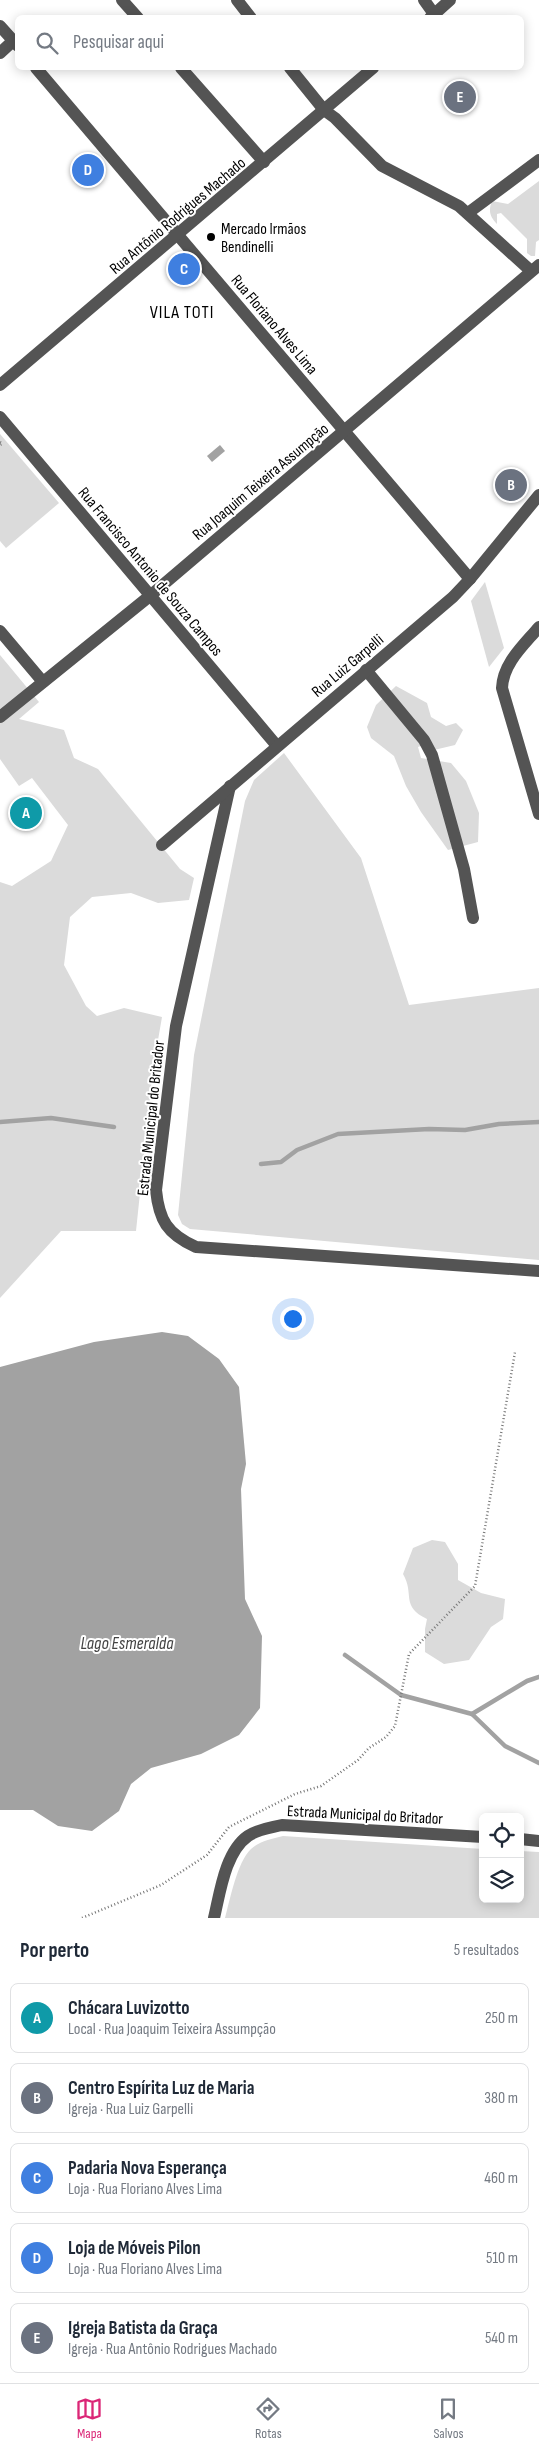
<!DOCTYPE html>
<html lang="pt">
<head>
<meta charset="utf-8">
<style>
  body { margin:0; font-family:"Sofia Sans Condensed",sans-serif; background:#f6f6f7; color:#1f2937 }
  .controls { position:absolute; right:15px; bottom:15px; display:grid; overflow:hidden; border-radius:8px; box-shadow:0 2px 12px #0003 }
  .controls button { width:45px; height:45px; display:grid; place-items:center; padding:0; border:0; border-bottom:1px solid #e0e1e3; background:#fff; color:#1f2937; font:25px sans-serif }
  .you { position:absolute; left:292px; top:1318px; width:18px; height:18px; margin:-12px; border:4px solid #fff; border-radius:50%; background:#1a73e8; box-shadow:0 0 0 8px #1a73e833 }
  .badge { display:grid; place-items:center; width:32px; height:32px; border-radius:50%; background:#db2777; color:#fff; font-size:16px; font-weight:700 }
  .pin { position:absolute; translate:-50% -50%; border:2px solid #fff; box-shadow:0 1px 5px #0006 }
  .list { margin:0; padding:0; list-style:none }
  h2 { display:flex; justify-content:space-between; align-items:center; height:65px; margin:0; padding:0 20px; font-size:21px }
  h2 small { font-size:16px; font-weight:400; color:#747a83 }
  .list li { display:grid; grid-template-columns:32px 1fr auto; gap:15px; align-items:center; box-sizing:border-box; height:70px; margin:0 10px 10px; padding:0 10px; border:1px solid #e0e1e3; border-radius:8px }
  .list b { display:block; font-size:19px; white-space:nowrap }
  .list p { margin:0; font-size:16px; white-space:nowrap; color:#747a83 }
  .list em { font-size:16px; font-style:normal; color:#747a83 }
  .icon { flex:none; width:28px; height:28px; fill:none; stroke:currentColor; stroke-width:2; stroke-linecap:round; stroke-linejoin:round }
  .map { position:relative; flex:none; width:539px; height:1918px; overflow:hidden }
  .search { position:absolute; background:#fff; box-shadow:0 2px 12px #0003; left:15px; right:15px; top:15px; height:55px; display:flex; align-items:center; gap:12px; box-sizing:border-box; padding:0 18px; border-radius:8px; color:#747a83; font-size:19px }
  .sheet { height:465px; background:#fff }
  nav { display:flex; justify-content:space-around; align-items:center; box-sizing:border-box; height:70px; border-top:1px solid #e0e1e3; background:#fff; font-size:14px; color:#747a83 }
  nav a { display:grid; justify-items:center; gap:2px }
  nav .on { color:#db2777 }
  .map>svg:first-child { display:block }
  .green { fill:#dbdbdb }
  .water { fill:#a2a2a2 }
  .lines { fill:none; stroke-linecap:round; stroke-linejoin:round }
  .stream { stroke:#a2a2a2; stroke-width:4.5 }
  .path { stroke:#767676; stroke-width:2.5; stroke-dasharray:1 2.5; stroke-linecap:butt }
  .minor { stroke:#545454; stroke-width:12 }
  .poi-dot { fill:#000; stroke:#fff; stroke-width:2 }
  .labels { text-anchor:middle; stroke-width:4; stroke-linejoin:round; paint-order:stroke }
  .street-label { font-size:16px; fill:#000; stroke:#fff }
  .poi-label { font-size:16px; fill:#000; stroke:#fff; text-anchor:start }
  .neighbourhood-label { font-size:18px; letter-spacing:1px; fill:#000; stroke:#fff }
  .water-label { font-size:18px; font-style:italic; fill:#434343; stroke:#fff }
</style>
</head>
<body>
<div class="map">
<svg width="539" height="1918" viewBox="0 0 539 1918">
  <rect width="100%" height="100%" fill="#fff"/>
  <g class="green">
    <path d="M 539,181 L 539,240 L 536,242 L 535,256 L 531,256 L 527,253 L 527,239 L 501,213 L 497,214 L 497,224 C 490,217 488,211 492,201 L 508,204 Z"/>
    <polygon points="0,434 59,503 6,548 0,541"/>
    <polygon points="485,582 504,648 489,667 471,601"/>
    <polygon points="0,655 39,702 19,719 64,730 74,758 98,769 180,869 194,878 189,900 158,903 131,893 92,897 70,917 64,965 86,1006 97,1016 124,1008 162,1017 153,1069 136,1231 61,1231 0,1298 0,882 12,886 51,861 68,825 32,778 19,786 0,759"/>
    <polygon points="396,686 427,703 431,717 446,726 456,723 463,730 455,745 434,750 426,744 418,747 421,758 451,763 466,781 479,813 478,842 448,850 421,812 406,786 394,756 371,738 367,727 376,705"/>
    <polygon points="284,753 361,858 409,1005 539,988 539,1260 190,1229 182,1224 178,1215 194,1055 245,801 254,780"/>
    <path d="M 432,1540 L 445,1542 L 458,1564 L 458,1580 L 481,1593 L 505,1599 L 503,1619 L 491,1627 L 469,1660 L 444,1664 L 425,1652 L 425,1629 L 427,1619 C 400,1606 415,1594 403,1574 L 413,1548 Z"/>
    <path d="M 283,1836 L 483,1849 L 483,1899 L 520,1899 L 520,1851 L 539,1852 L 539,1918 L 225,1918 C 230,1900 237,1862 251,1849 C 260,1841 271,1839 283,1836 Z"/>
  </g>
  <g class="water">
    <polygon points="220,445 225,451 212,462 207,456"/>
    <polygon points="162,1332 188,1336 219,1359 239,1387 246,1464 241,1489 245,1599 262,1636 260,1708 239,1735 201,1754 151,1768 131,1784 119,1811 92,1831 58,1826 33,1810 0,1810 0,1367 94,1342"/>
  </g>
  <g class="lines">
    <g class="stream">
      <polyline points="0,1122 51,1118 114,1127"/>
      <polyline points="261,1164 281,1162 297,1150 338,1134 429,1129 465,1130 499,1124 539,1122"/>
      <polyline points="345,1655 401,1695 472,1714 505,1746 539,1763"/>
      <polyline points="472,1714 527,1681 539,1677"/>
    </g>
    <g class="path">
      <polyline points="0,442 2,444 0,445"/>
      <polyline points="82,1918 161,1885 207,1855 229,1827 295,1794 321,1786 358,1760 369,1748 386,1737 395,1726 409,1654 475,1586 515,1352"/>
    </g>
    <g class="minor">
      <polyline points="122,0 138,18"/>
      <polyline points="237,0 251,18"/>
      <polyline points="424,0 434,14"/>
      <polyline points="430,18 450,0"/>
      <polyline points="0,26 18,46"/>
      <polyline points="0,53 13,41"/>
      <polyline points="36,68 470,579"/>
      <polyline points="181,68 264,162"/>
      <polyline points="290,68 324,110 335,118 382,166 459,206 531,271"/>
      <polyline points="468,213 539,160"/>
      <polyline points="0,385 373,68"/>
      <polyline points="0,417 277,746"/>
      <path d="M 539,627 C 524,645 503,663 502,688 L 539,814"/>
      <polyline points="0,631 43,682"/>
      <polyline points="366,670 424,740 432,755 464,869 473,918"/>
      <polyline points="0,717 151,595 539,265"/>
      <path d="M 230,786 L 176,1026 L 156,1190 C 159,1220 167,1234 196,1247 L 539,1271"/>
      <polyline points="162,845 453,597 470,579 539,495"/>
      <polyline points="520,1839 539,1841"/>
      <path d="M 214,1918 C 220,1893 225,1852 248,1836 C 258,1829 270,1828 282,1825 L 483,1837"/>
    </g>
  </g>
  <circle class="poi-dot" cx="211" cy="237" r="5"/>
  <g class="labels">
    <g class="street-label">
      <text transform="translate(177 215) rotate(-40)" y="6">Rua Antônio Rodrigues Machado</text>
      <text transform="translate(275 324) rotate(50)" y="6">Rua Floriano Alves Lima</text>
      <text transform="translate(260 481) rotate(-40)" y="6">Rua Joaquim Teixeira Assumpção</text>
      <text transform="translate(151 571) rotate(50)" y="6">Rua Francisco Antonio de Souza Campos</text>
      <text transform="translate(347 665) rotate(-40)" y="6">Rua Luiz Garpelli</text>
      <text transform="translate(150 1118) rotate(-84)" y="6">Estrada Municipal do Britador</text>
      <text transform="translate(365 1814) rotate(3)" y="6">Estrada Municipal do Britador</text>
    </g>
    <g class="poi-label">
      <text x="221" y="234">Mercado Irmãos<tspan x="221" dy="18">Bendinelli</tspan></text>
    </g>
    <g class="neighbourhood-label">
      <text x="182" y="318">VILA TOTI</text>
    </g>
    <g class="water-label">
      <text x="127" y="1649">Lago Esmeralda</text>
    </g>
  </g>
</svg>
<div class="controls">
<button><svg class="icon" aria-label="locate" viewBox="0 0 24 24"><circle cx="12" cy="12" r="6"/><path d="M12 2v4M12 18v4M2 12h4M18 12h4"/></svg></button>
<button><svg class="icon" aria-label="layers" viewBox="0 0 24 24"><path d="M12 4l9 5-9 5-9-5zM3 14l9 5 9-5"/></svg></button>
</div>
<div class="you"></div>
<div class="pin badge" style="left:26px;top:813px;background:#0f9aa8">A</div>
<div class="pin badge" style="left:511px;top:485px;background:#6b7280">B</div>
<div class="pin badge" style="left:184px;top:269px;background:#3f7fe0">C</div>
<div class="pin badge" style="left:88px;top:170px;background:#3f7fe0">D</div>
<div class="pin badge" style="left:460px;top:97px;background:#6b7280">E</div>
<div class="search"><svg class="icon" aria-label="search" viewBox="0 0 24 24"><circle cx="10" cy="10" r="6"/><path d="M15 15l6 6"/></svg>Pesquisar aqui</div>
</div>
<section class="sheet">
<h2>Por perto<small>5 resultados</small></h2>
<ul class="list">
<li><span class="badge" style="background:#0f9aa8">A</span><div><b>Chácara Luvizotto</b><p>Local · Rua Joaquim Teixeira Assumpção</p></div><em>250 m</em></li>
<li><span class="badge" style="background:#6b7280">B</span><div><b>Centro Espírita Luz de Maria</b><p>Igreja · Rua Luiz Garpelli</p></div><em>380 m</em></li>
<li><span class="badge" style="background:#3f7fe0">C</span><div><b>Padaria Nova Esperança</b><p>Loja · Rua Floriano Alves Lima</p></div><em>460 m</em></li>
<li><span class="badge" style="background:#3f7fe0">D</span><div><b>Loja de Móveis Pilon</b><p>Loja · Rua Floriano Alves Lima</p></div><em>510 m</em></li>
<li><span class="badge" style="background:#6b7280">E</span><div><b>Igreja Batista da Graça</b><p>Igreja · Rua Antônio Rodrigues Machado</p></div><em>540 m</em></li>
</ul>
</section>
<nav>
<a class="on"><svg class="icon" aria-label="map" viewBox="0 0 24 24"><path d="M3 6l6-2 6 2 6-2v14l-6 2-6-2-6 2zM9 4v14M15 6v14"/></svg>Mapa</a>
<a><svg class="icon" aria-label="directions" viewBox="0 0 24 24"><path d="M12 3l9 9-9 9-9-9zM9 14v-3h6M13 9l2 2-2 2"/></svg>Rotas</a>
<a><svg class="icon" aria-label="saved" viewBox="0 0 24 24"><path d="M7 4h10v16l-5-4-5 4z"/></svg>Salvos</a>
</nav>
</body>
</html>
